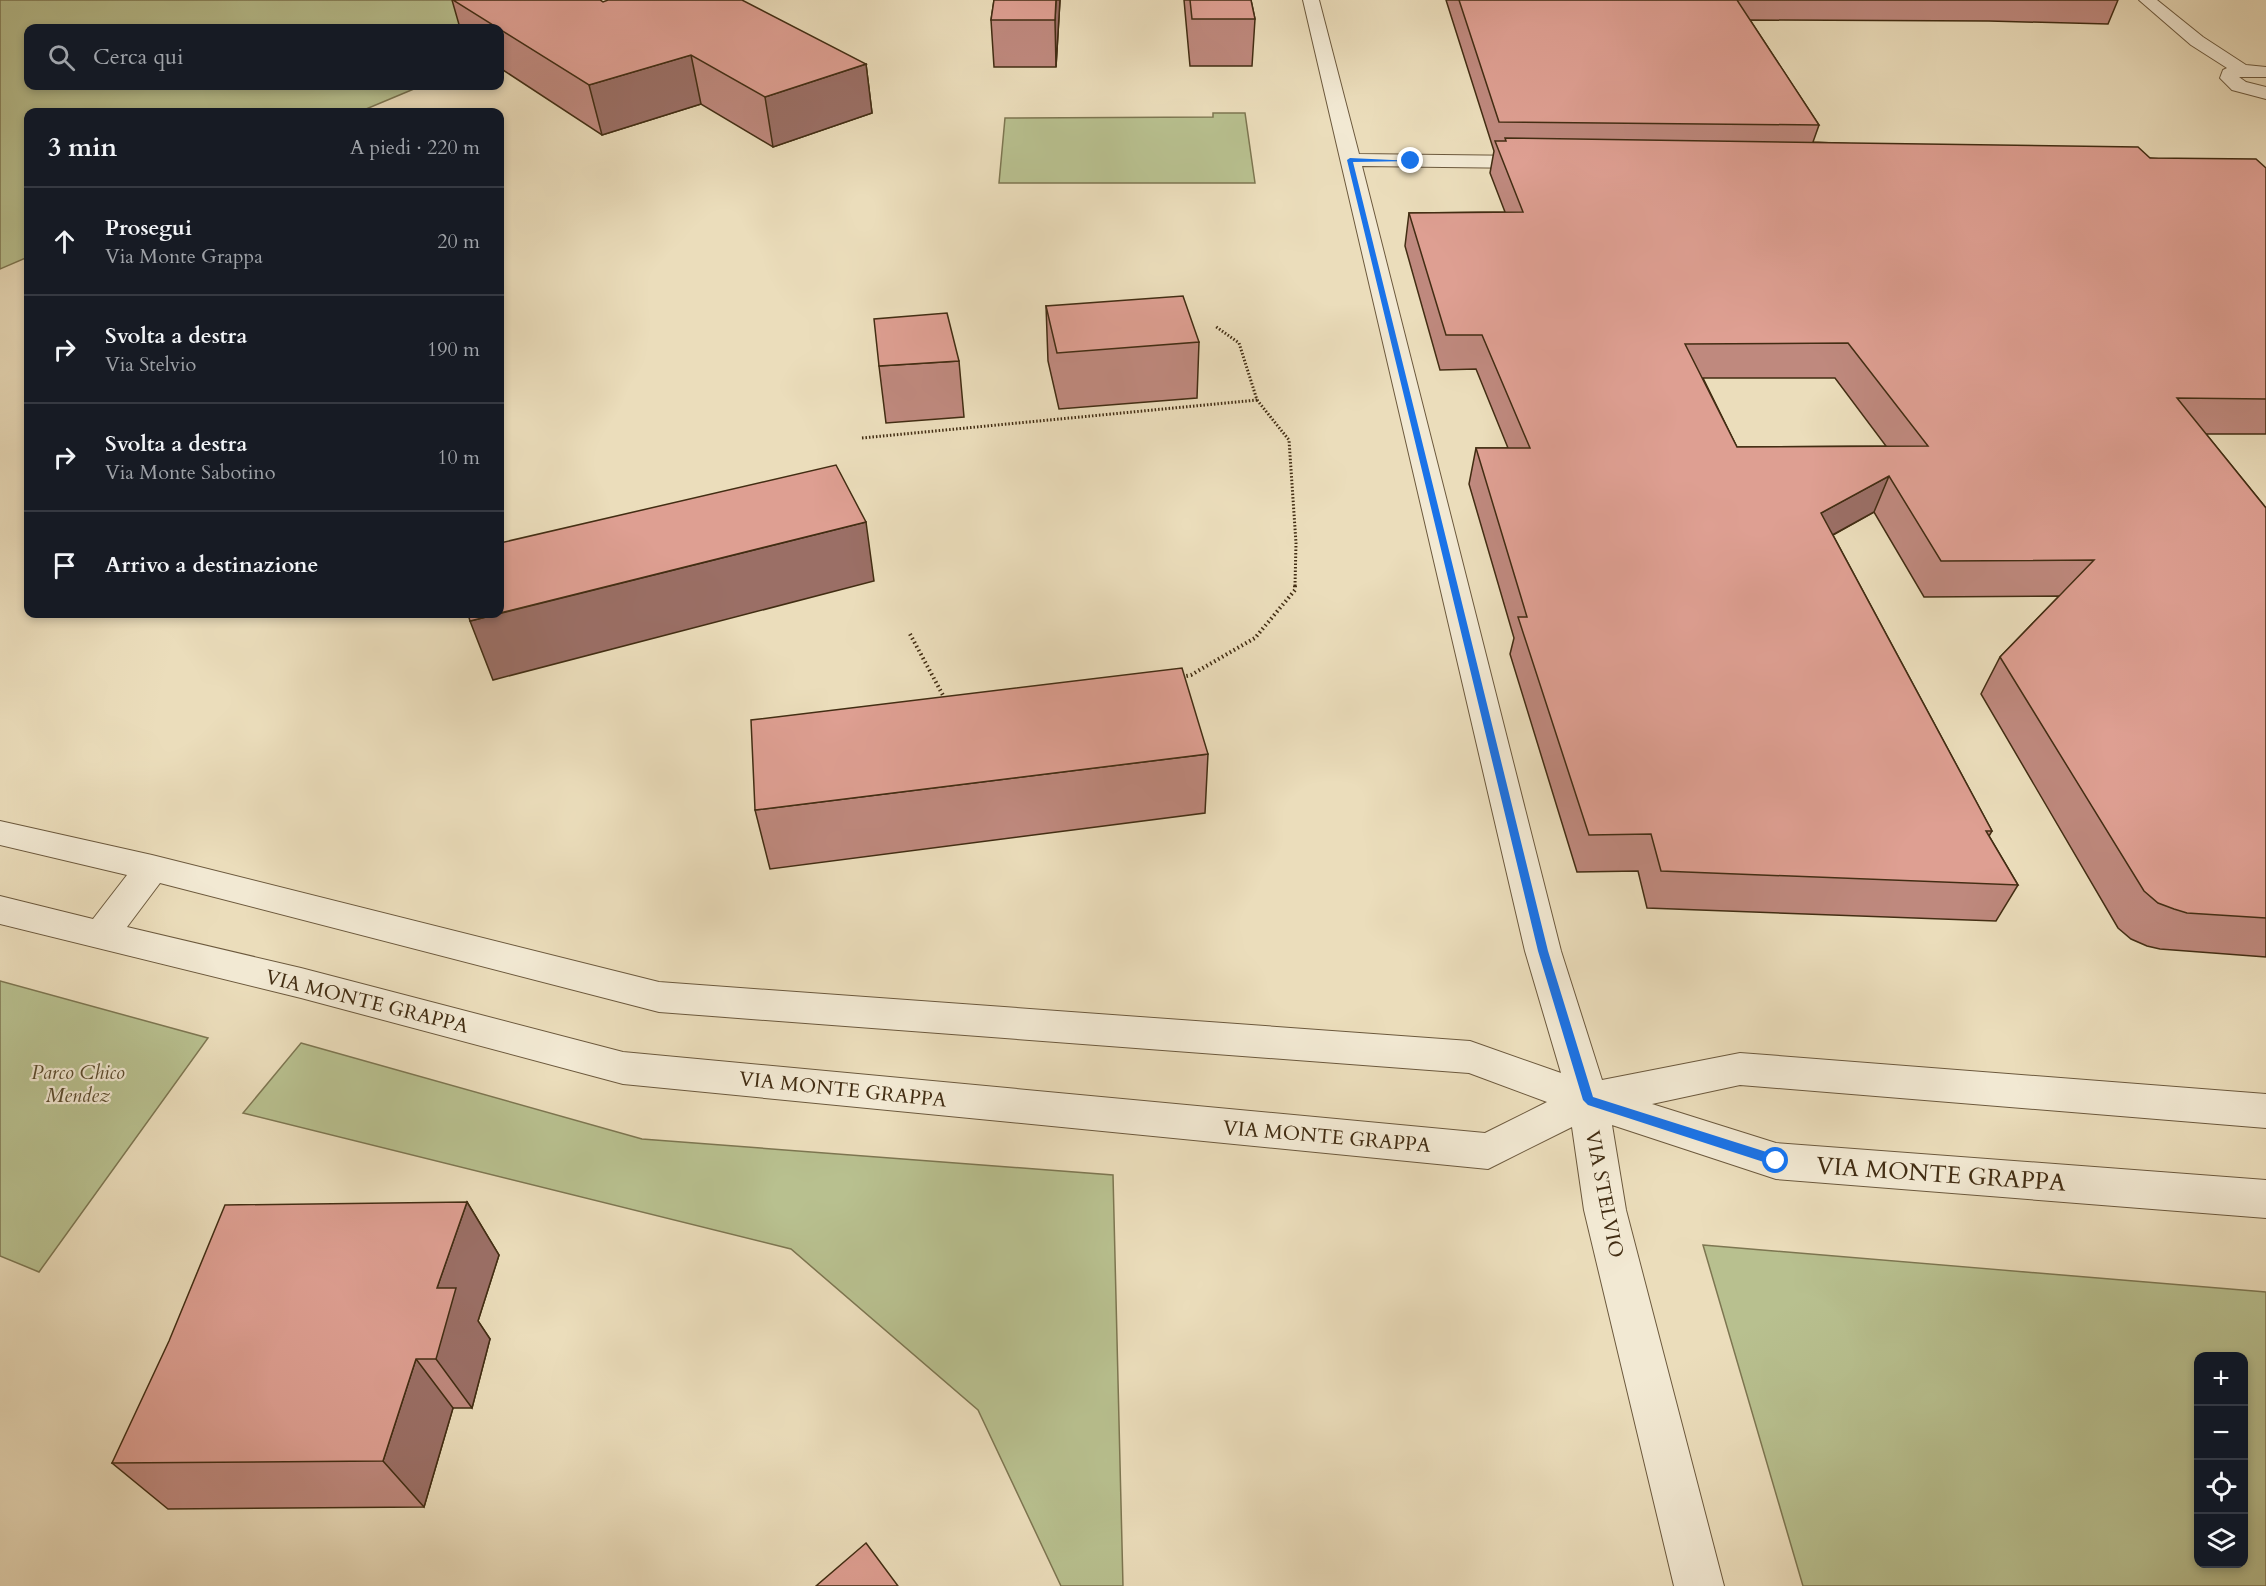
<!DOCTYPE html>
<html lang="it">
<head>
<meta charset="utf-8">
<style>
  body { margin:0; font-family:Cardo,serif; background:#242831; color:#f1f3f6 }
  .controls { position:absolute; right:18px; bottom:18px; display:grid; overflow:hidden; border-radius:12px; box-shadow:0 3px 9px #0003 }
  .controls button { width:54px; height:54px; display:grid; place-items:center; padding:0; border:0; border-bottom:2px solid #363941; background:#171b24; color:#f1f3f6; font:30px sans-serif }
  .stop { position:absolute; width:18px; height:18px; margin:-14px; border:4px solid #1a73e8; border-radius:50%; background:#fff }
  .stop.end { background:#1a73e8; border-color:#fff; box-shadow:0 2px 6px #0008 }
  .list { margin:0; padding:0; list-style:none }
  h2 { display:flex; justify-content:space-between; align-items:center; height:78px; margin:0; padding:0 24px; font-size:26px }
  h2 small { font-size:20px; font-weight:400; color:#9ea1a6 }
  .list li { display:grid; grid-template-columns:39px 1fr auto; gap:18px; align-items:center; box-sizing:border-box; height:108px; padding:0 24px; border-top:2px solid #363941 }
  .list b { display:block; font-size:22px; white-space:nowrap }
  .list p { margin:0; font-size:20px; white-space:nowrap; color:#9ea1a6 }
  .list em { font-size:20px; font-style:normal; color:#9ea1a6 }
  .icon { flex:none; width:33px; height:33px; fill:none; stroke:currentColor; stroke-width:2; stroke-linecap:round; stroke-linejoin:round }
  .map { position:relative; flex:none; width:2266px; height:1586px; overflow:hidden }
  .search { position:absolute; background:#171b24; box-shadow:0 3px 9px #0003; left:24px; top:24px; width:480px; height:66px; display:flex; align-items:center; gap:15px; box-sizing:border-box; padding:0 21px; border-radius:12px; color:#9ea1a6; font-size:22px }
  .panel { position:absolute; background:#171b24; box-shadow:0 3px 9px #0003; left:24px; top:108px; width:480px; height:510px; border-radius:12px }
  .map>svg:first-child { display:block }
  .green { fill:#b8c08f; stroke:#7d7651; stroke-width:1.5; fill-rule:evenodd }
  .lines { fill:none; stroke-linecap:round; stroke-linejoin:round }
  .minor-casing { stroke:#6c593d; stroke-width:2 }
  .path-far1 { stroke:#422d13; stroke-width:3; stroke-dasharray:1.5 2; stroke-linecap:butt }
  .path { stroke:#422d13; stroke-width:4; stroke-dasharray:1.5 3; stroke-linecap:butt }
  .minor { fill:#f2e9d3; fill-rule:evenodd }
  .wall { fill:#bf897e; stroke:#422d13; stroke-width:1.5; fill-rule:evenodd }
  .shaded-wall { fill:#9b6f66; stroke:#422d13; stroke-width:1.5 }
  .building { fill:#de9f92; stroke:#422d13; stroke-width:1.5; fill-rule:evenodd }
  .route { fill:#1a73e8 }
  .labels { text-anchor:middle; stroke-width:4.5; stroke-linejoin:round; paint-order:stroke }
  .street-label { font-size:20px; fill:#422d13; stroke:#f2e9d3 }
  .park-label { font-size:20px; font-style:italic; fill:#5a4a2c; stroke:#f2e9d3 }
  .near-street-label { font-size:24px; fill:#422d13; stroke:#f2e9d3 }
</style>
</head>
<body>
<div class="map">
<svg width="2266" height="1586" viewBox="0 0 2266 1586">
  <rect width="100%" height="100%" fill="#ebddbb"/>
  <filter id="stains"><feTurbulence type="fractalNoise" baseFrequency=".00333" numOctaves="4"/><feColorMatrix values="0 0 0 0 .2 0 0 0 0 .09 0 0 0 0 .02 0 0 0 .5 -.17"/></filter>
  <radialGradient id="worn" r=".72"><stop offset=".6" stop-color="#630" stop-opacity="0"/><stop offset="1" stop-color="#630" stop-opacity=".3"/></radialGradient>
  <g class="green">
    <polygon points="0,0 595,0 492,28 28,28 28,86 421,86 359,112 28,112 28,257 0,269"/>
    <polygon points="1213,113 1245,113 1255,183 999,183 1005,118 1213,117"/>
    <polygon points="0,981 208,1038 39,1272 0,1256"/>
    <polygon points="301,1043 642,1139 1113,1175 1123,1586 1061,1586 978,1410 791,1249 243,1113"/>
    <path d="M 1703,1245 L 2266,1292 L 2266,1586 L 1803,1586 ZM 2198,1356 L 2244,1356 L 2244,1564 L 2198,1564 Z"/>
  </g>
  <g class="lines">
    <defs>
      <g id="minor">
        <path d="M 1303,0 L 1319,0 L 1359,154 L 1535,156 L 1542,158 L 1545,162 L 1542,166 L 1535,168 L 1362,166 L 1561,951 L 1602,1080 L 1740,1053 L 2266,1094 L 2266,1128 L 1740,1085 L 1652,1104 L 1776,1143 L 2266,1180 L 2266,1218 L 1776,1179 L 1612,1125 L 1626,1210 L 1724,1586 L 1674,1586 L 1584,1210 L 1572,1127 L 1488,1169 L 623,1084 L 301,998 L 0,924 L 0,896 L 93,919 L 127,875 L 0,845 L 0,821 L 152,855 L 659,982 L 1470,1041 L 1561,1073 L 1525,951 ZM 160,883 L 659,1012 L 1469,1073 L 1547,1102 L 1485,1133 L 623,1052 L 301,968 L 127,927 Z"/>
        <polygon points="2139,0 2157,0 2203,37 2246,65 2266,67 2266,77 2239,77 2246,82 2266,87 2266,99 2232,90 2220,78 2223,70 2227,68 2191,45"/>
      </g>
    </defs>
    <use href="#minor" class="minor-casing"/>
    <g class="path-far1">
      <polyline points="1257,400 1289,440 1296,543 1295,586"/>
      <polyline points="862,438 1257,400 1239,343 1215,326"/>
    </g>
    <g class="path">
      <polyline points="910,634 945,699"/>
      <polyline points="1182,677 1191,675 1255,638 1295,590 1295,584"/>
    </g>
    <use href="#minor" class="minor"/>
  </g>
  <g class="wall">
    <polygon points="452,0 600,0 603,2 866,64 872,113 773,147 701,104 602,135 500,68 500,28 460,28"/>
    <polygon points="994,0 1060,0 1056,67 994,67 991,20"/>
    <polygon points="1184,0 1251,0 1255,19 1252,66 1190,66"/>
    <path d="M 1446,0 L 2118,0 L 2108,24 L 1989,21 L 1750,20 L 1819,125 L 1813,142 L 2150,158 L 2266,168 L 2266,434 L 2206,434 L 2266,508 L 2266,957 L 2160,949 L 2147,946 L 2131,939 L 2118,928 L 1981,694 L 2000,657 L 2059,596 L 1924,597 L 1874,512 L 1833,535 L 1992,831 L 1989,836 L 2018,885 L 1996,921 L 1647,908 L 1638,871 L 1577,872 L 1510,654 L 1514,638 L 1469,484 L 1476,448 L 1508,448 L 1476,369 L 1440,370 L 1405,246 L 1409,213 L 1505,212 L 1490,173 L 1494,151 ZM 1703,378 L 1835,378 L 1886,446 L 1737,447 Z"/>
    <polygon points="1046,306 1199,342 1197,398 1059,409 1048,361"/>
    <polygon points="959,361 964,417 886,423 879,366"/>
    <polygon points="1208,754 1205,813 770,869 755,810"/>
    <polygon points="467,1202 499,1255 478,1321 490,1339 472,1408 453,1408 424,1507 168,1509 112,1463"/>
  </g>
  <g class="shaded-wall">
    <polygon points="1056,0 1060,0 1056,67 1055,20"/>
    <polygon points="691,55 701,104 602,135 589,85"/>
    <polygon points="866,64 872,113 773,147 765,97"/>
    <polygon points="1889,476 1874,512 1807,549 1821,513"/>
    <polygon points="866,522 874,581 493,680 470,621"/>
    <polygon points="467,1202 499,1255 478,1321 490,1339 472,1408 436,1359 437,1288"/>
    <polygon points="416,1359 453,1408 424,1507 383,1461"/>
  </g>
  <g class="building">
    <polygon points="453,0 600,0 603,2 608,0 742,0 866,64 765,97 691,55 589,85"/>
    <polygon points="994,0 1056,0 1055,20 991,20"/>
    <polygon points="1190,0 1251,0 1255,19 1192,19"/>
    <polygon points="1459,0 1737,0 1819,125 1499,122"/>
    <path d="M 1505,138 L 2138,147 L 2150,158 L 2256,159 L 2266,168 L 2266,399 L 2177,398 L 2266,508 L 2266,918 L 2187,913 L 2174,909 L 2158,903 L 2144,891 L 2000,657 L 2094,560 L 1941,561 L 1889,476 L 1821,513 L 1992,831 L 1986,831 L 2018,885 L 1661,871 L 1651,834 L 1589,835 L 1518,617 L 1527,617 L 1476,448 L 1530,448 L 1482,335 L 1446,335 L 1409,213 L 1523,212 L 1495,141 L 1506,141 ZM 1848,343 L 1928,446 L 1737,447 L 1685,344 Z"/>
    <polygon points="1183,296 1199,342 1057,353 1046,306"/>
    <polygon points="947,313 959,361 879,366 874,319"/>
    <polygon points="836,465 866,522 500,613 500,543"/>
    <polygon points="468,614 498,614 470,621"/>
    <polygon points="1182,668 1208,754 755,810 751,720"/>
    <polygon points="467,1202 437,1288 456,1288 436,1359 416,1359 383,1461 112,1463 169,1341 225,1205"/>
    <polygon points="866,1543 898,1586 816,1586"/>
  </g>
  <polygon class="route" points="1350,158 1414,161 1353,162 1548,951 1593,1097 1776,1155 1782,1161 1780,1164 1776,1166 1588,1105 1583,1100 1538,951 1347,160"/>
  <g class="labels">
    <g class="street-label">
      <text transform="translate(367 1001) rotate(14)" y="7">VIA MONTE GRAPPA</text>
      <text transform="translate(843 1089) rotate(6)" y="7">VIA MONTE GRAPPA</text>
      <text transform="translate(1327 1136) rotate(5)" y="7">VIA MONTE GRAPPA</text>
      <text transform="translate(1605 1194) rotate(79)" y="7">VIA STELVIO</text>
    </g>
    <g class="park-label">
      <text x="78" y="1079">Parco Chico<tspan x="78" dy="23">Mendez</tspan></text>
    </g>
    <g class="near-street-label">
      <text transform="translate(1941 1174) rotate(4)" y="8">VIA MONTE GRAPPA</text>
    </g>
  </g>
  <rect width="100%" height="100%" filter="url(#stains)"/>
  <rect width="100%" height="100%" fill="url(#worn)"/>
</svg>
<div class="controls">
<button>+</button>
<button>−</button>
<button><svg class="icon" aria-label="locate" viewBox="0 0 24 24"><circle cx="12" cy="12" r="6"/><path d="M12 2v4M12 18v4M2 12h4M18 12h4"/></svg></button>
<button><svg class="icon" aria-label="layers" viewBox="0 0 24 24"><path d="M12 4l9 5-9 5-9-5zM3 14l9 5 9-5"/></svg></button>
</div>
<div class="stop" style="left:1776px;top:1161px"></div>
<div class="stop end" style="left:1411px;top:161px"></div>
<div class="search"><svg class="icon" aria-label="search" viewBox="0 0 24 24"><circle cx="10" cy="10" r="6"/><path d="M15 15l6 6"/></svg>Cerca qui</div>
<section class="panel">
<h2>3 min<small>A piedi · 220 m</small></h2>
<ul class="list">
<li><svg class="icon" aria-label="ahead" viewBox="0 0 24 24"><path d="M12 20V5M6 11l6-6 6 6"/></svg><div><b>Prosegui</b><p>Via Monte Grappa</p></div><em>20 m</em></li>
<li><svg class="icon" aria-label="right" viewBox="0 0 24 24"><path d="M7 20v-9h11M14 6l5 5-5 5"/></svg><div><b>Svolta a destra</b><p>Via Stelvio</p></div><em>190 m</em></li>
<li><svg class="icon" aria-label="right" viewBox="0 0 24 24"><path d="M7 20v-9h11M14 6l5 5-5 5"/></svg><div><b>Svolta a destra</b><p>Via Monte Sabotino</p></div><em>10 m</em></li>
<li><svg class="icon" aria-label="arrive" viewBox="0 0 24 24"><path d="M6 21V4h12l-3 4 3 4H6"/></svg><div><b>Arrivo a destinazione</b></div></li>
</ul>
</section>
</div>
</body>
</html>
